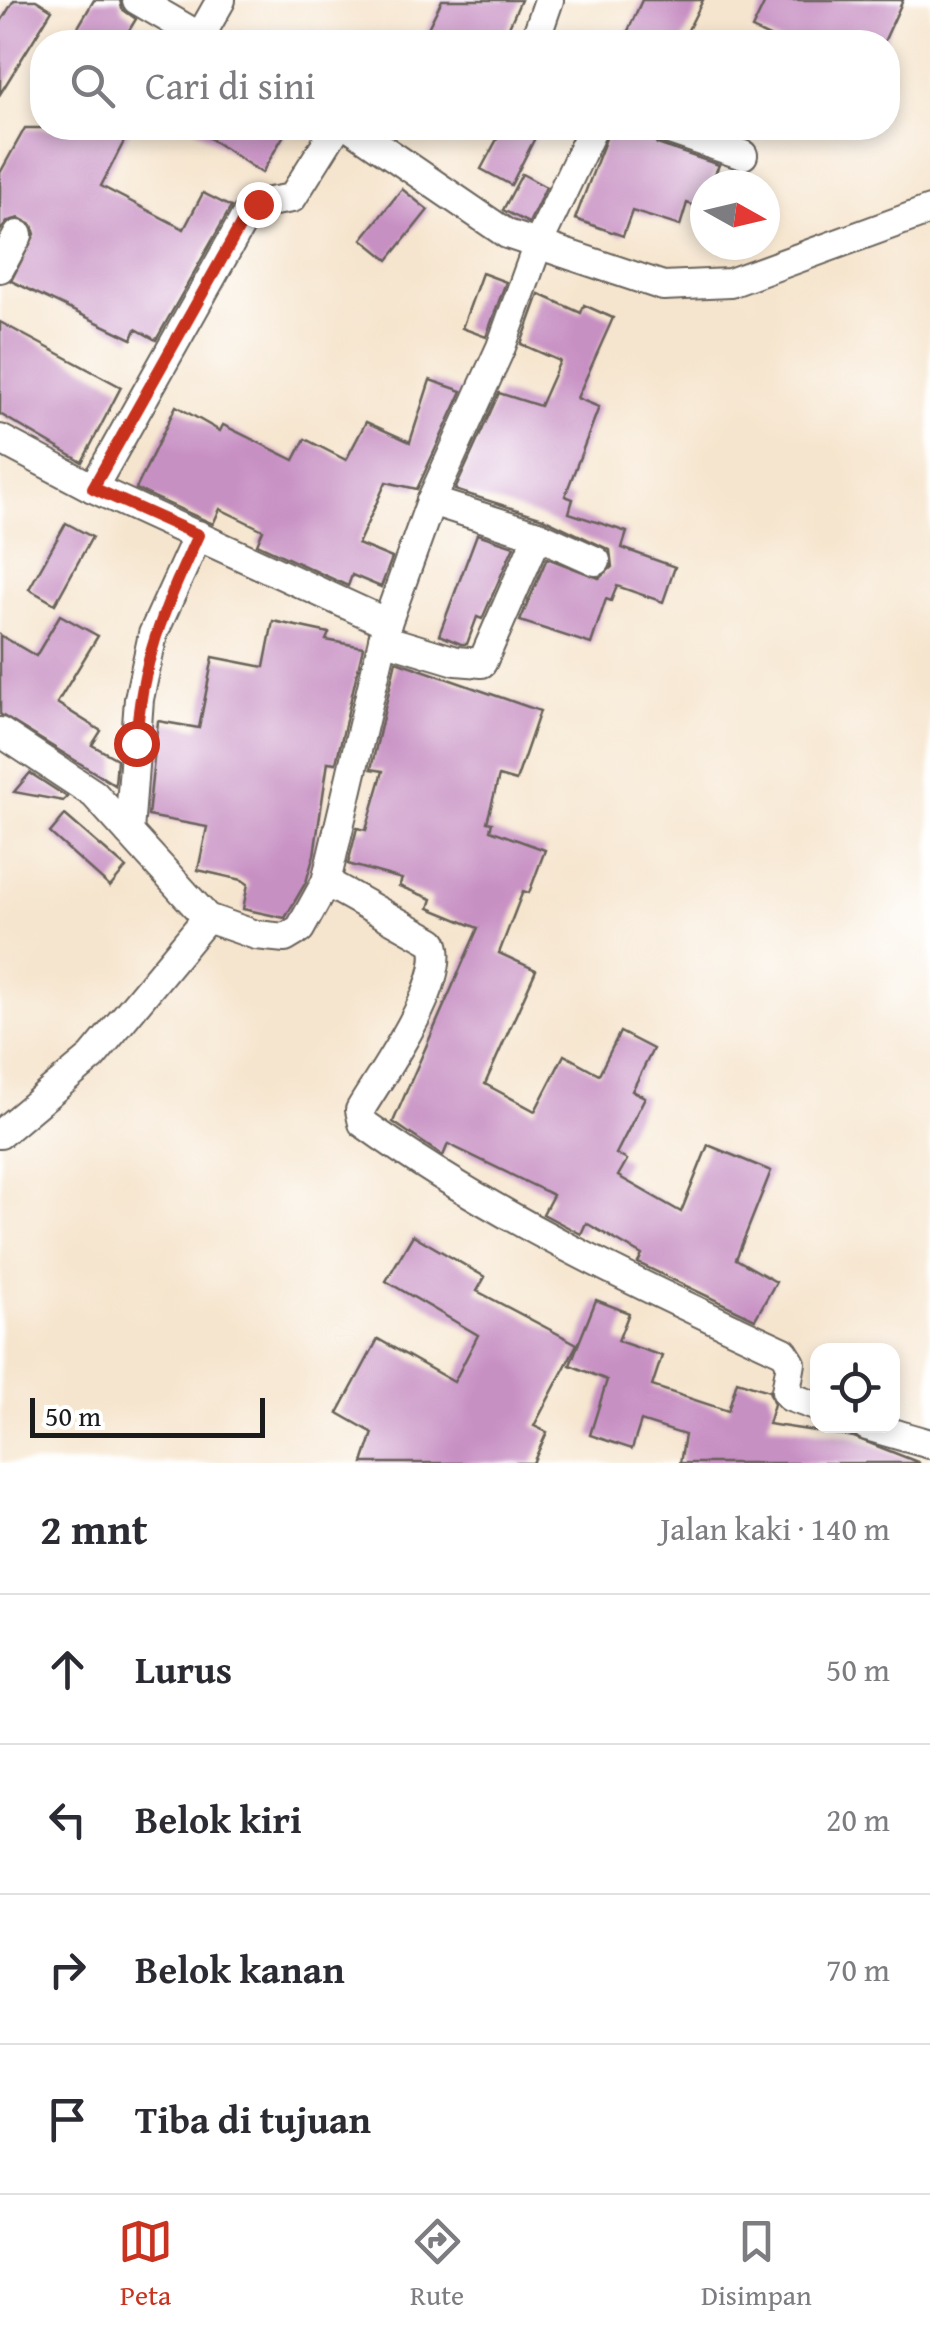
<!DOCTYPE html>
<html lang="id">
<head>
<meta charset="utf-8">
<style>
  body { margin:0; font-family:"Gentium Book Plus",serif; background:#f7f7f7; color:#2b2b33 }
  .controls { position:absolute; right:30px; bottom:30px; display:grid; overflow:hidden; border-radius:20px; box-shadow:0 5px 15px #0003 }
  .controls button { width:90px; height:90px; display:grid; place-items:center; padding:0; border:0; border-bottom:2px solid #e1e1e2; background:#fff; color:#2b2b33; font:50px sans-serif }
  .compass { position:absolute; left:690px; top:170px; width:90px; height:90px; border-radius:50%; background:#fff; box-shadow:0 5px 15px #0003; rotate:98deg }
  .scale { position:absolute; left:30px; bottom:25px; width:235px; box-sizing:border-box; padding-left:10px; border:5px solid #1c1c1c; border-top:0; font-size:28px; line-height:35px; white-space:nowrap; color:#1c1c1c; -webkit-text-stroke:8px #fff; paint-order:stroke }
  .stop { position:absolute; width:30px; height:30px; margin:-22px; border:8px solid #c8321e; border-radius:50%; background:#fff }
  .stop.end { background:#c8321e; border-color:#fff; box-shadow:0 2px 10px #0008 }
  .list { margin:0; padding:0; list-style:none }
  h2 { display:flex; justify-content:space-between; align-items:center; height:130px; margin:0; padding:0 40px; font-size:42px }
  h2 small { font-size:32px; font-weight:400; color:#7c7c81 }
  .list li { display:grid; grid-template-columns:65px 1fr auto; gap:30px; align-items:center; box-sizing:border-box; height:150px; padding:0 40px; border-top:2px solid #e1e1e2 }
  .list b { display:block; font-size:38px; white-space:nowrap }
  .list em { font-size:32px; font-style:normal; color:#7c7c81 }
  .icon { flex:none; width:55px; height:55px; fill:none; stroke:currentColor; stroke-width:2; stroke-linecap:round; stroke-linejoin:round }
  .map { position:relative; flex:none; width:930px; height:1463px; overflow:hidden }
  .search { position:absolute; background:#fff; box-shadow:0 5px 15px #0003; left:30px; right:30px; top:30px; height:110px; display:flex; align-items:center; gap:25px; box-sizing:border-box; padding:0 35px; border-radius:40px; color:#7c7c81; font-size:38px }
  .sheet { height:730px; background:#fff }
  nav { display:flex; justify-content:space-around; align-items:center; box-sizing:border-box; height:140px; border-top:2px solid #e1e1e2; background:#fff; font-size:28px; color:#7c7c81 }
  nav a { display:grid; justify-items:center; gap:5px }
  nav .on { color:#c8321e }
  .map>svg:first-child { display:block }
  .building { fill:#c790c3 }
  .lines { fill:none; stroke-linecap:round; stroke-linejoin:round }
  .minor-casing { stroke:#68625a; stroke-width:32 }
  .minor { stroke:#fff; stroke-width:28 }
  .route { stroke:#c8321e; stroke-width:12 }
</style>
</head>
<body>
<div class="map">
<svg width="930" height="1463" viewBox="0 0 930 1463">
  <rect width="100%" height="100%" fill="#fff"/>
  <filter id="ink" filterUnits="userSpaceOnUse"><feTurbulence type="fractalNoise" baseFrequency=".01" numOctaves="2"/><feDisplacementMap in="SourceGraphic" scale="20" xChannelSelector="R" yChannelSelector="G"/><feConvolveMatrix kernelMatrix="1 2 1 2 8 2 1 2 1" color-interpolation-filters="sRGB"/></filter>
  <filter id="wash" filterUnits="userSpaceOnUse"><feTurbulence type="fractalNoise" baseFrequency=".0048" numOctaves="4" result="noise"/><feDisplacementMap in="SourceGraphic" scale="40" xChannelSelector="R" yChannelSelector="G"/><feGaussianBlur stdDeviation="2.25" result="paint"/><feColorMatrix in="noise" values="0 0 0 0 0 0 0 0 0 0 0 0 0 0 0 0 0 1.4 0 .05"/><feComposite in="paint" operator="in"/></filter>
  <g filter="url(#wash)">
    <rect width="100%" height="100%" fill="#f6e5ce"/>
    <g id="blocks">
      <g class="building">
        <polygon points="14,0 36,0 52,10 0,94 0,23"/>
        <polygon points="94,0 120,0 122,9 136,19 122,42 89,42 74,34"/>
        <polygon points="442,0 521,0 502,42 421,42"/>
        <polygon points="642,0 703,0 682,42 623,42"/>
        <polygon points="766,0 903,0 884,42 780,42 752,29"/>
        <polygon points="25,128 131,128 101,186 184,229 203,193 231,207 156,340 136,329 132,339 11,281 35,234 32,225 19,218 8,221 0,231 0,173"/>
        <polygon points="194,128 288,128 262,173"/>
        <polygon points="503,128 540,128 511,185 481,169"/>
        <polygon points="610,128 647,128 657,144 719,165 710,185 705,185 705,209 687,203 680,226 632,211 623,236 575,219"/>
        <polygon points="522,174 546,187 529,223 503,210"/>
        <polygon points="402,189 428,210 388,260 362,239"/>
        <polygon points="482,273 506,282 486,337 462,328"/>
        <polygon points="539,294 581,313 584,305 613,318 577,398 599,407 565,496 573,499 569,513 627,532 622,548 675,567 663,602 617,586 611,601 606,599 591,644 520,621 547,558 599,578 612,567 610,550 543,518 455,490 499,393 540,406 560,361 521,344"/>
        <polygon points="0,322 121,387 82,462 0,414"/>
        <polygon points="430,380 462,391 417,489 386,482 358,544 392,558 381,587 352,575 348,586 257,544 263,530 220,509 213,524 136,489 176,406 220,431 223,425 294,460 305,439 346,460 366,422 410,442"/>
        <polygon points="66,523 92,537 55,604 29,589"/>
        <polygon points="477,534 514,546 482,619 477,617 467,644 461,644 439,635"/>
        <polygon points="60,615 98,636 57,703 101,731 92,745 117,759 115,785 0,714 0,635 36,656"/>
        <polygon points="273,621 329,633 326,640 363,647 336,763 328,762 314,855 306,882 285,918 243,909 248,884 242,880 198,870 207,827 148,816 158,721 199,728 213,657 264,667"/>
        <polygon points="396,661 540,711 516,781 499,776 487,822 492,823 490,830 545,850 529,893 523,891 499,953 536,970 485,1084 535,1111 564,1055 599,1074 620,1032 653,1049 632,1091 645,1097 616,1154 627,1160 618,1176 681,1212 708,1145 771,1171 736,1259 776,1282 755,1319 638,1263 642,1255 586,1223 581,1234 543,1214 553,1195 448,1144 443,1156 393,1122 478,928 429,908 432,899 399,886 402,879 348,864 357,828 366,830 383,771 371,769"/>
        <polygon points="30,773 67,797 63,801 14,792"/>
        <polygon points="65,815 126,868 110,887 50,833"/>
        <polygon points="413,1235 485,1277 477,1291 577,1344 534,1426 547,1432 533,1463 363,1463 373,1433 338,1413 378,1339 454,1382 478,1335 386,1281"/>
        <polygon points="596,1300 629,1313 618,1341 662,1356 652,1386 728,1411 737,1381 769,1391 774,1404 768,1424 854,1437 920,1463 680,1463 685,1435 641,1421 632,1449 590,1435 607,1380 570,1365"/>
      </g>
    </g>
  </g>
  <g filter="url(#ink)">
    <use href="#blocks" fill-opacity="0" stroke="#68625a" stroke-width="2.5"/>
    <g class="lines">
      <defs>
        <g id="minor">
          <polyline points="137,0 209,42"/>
          <polyline points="200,37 221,0"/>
          <polyline points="539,42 538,32 549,0"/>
          <polyline points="352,128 507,234 663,286 730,283 930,210"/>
          <polyline points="664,128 743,155"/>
          <polyline points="0,268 18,235"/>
          <polyline points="0,439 93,488 387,623 326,882 300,929 285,938 256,935 207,918 94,794 0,732"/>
          <polyline points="93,488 248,212 258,204 292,198 336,128"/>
          <polyline points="431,501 538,535 596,561"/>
          <polyline points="387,623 431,501 501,347 538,244 593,128"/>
          <polyline points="383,639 456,661 482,663 538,535"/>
          <polyline points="129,832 139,699 153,634 198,535"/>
          <path d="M 326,882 L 433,942 C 450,979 380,1076 360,1110 L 363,1123 C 492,1216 641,1286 784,1352 L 791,1363 L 786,1391 L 790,1397 L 818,1407"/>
          <polyline points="0,1134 92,1057 207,918"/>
          <polyline points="867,1426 930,1444"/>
        </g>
      </defs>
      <use href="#minor" class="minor-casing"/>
      <use href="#minor" class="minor"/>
    </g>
  </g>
  <g class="lines" filter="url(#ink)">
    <path class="route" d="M 136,743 C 141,660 164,610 198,535 L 93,488 L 248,212 L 258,204"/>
  </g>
</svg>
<div class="controls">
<button><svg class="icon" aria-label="locate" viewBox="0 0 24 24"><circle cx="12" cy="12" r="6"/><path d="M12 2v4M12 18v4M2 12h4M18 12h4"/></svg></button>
</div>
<svg class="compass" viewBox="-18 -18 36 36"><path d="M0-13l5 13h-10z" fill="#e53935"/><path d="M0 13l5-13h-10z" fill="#7c7c81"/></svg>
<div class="scale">50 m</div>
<div class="stop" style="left:136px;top:743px"></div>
<div class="stop end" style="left:258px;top:204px"></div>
<div class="search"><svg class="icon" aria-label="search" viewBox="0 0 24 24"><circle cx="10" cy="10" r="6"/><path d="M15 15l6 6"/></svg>Cari di sini</div>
</div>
<section class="sheet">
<h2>2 mnt<small>Jalan kaki · 140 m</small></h2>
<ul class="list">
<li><svg class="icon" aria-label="ahead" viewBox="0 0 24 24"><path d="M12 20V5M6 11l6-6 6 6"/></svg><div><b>Lurus</b></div><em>50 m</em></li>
<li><svg class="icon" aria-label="left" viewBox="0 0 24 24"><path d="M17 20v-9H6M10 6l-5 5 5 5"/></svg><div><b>Belok kiri</b></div><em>20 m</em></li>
<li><svg class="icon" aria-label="right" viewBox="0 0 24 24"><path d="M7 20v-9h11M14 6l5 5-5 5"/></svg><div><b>Belok kanan</b></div><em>70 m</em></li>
<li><svg class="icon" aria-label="arrive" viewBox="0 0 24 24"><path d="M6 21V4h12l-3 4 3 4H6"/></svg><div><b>Tiba di tujuan</b></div></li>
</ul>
</section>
<nav>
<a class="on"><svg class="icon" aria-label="map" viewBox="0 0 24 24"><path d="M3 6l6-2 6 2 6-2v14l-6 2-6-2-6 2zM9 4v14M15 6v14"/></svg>Peta</a>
<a><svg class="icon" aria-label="directions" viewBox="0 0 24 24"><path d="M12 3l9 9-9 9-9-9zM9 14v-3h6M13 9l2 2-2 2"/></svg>Rute</a>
<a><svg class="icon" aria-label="saved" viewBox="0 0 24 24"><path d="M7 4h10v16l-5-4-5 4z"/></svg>Disimpan</a>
</nav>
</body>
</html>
